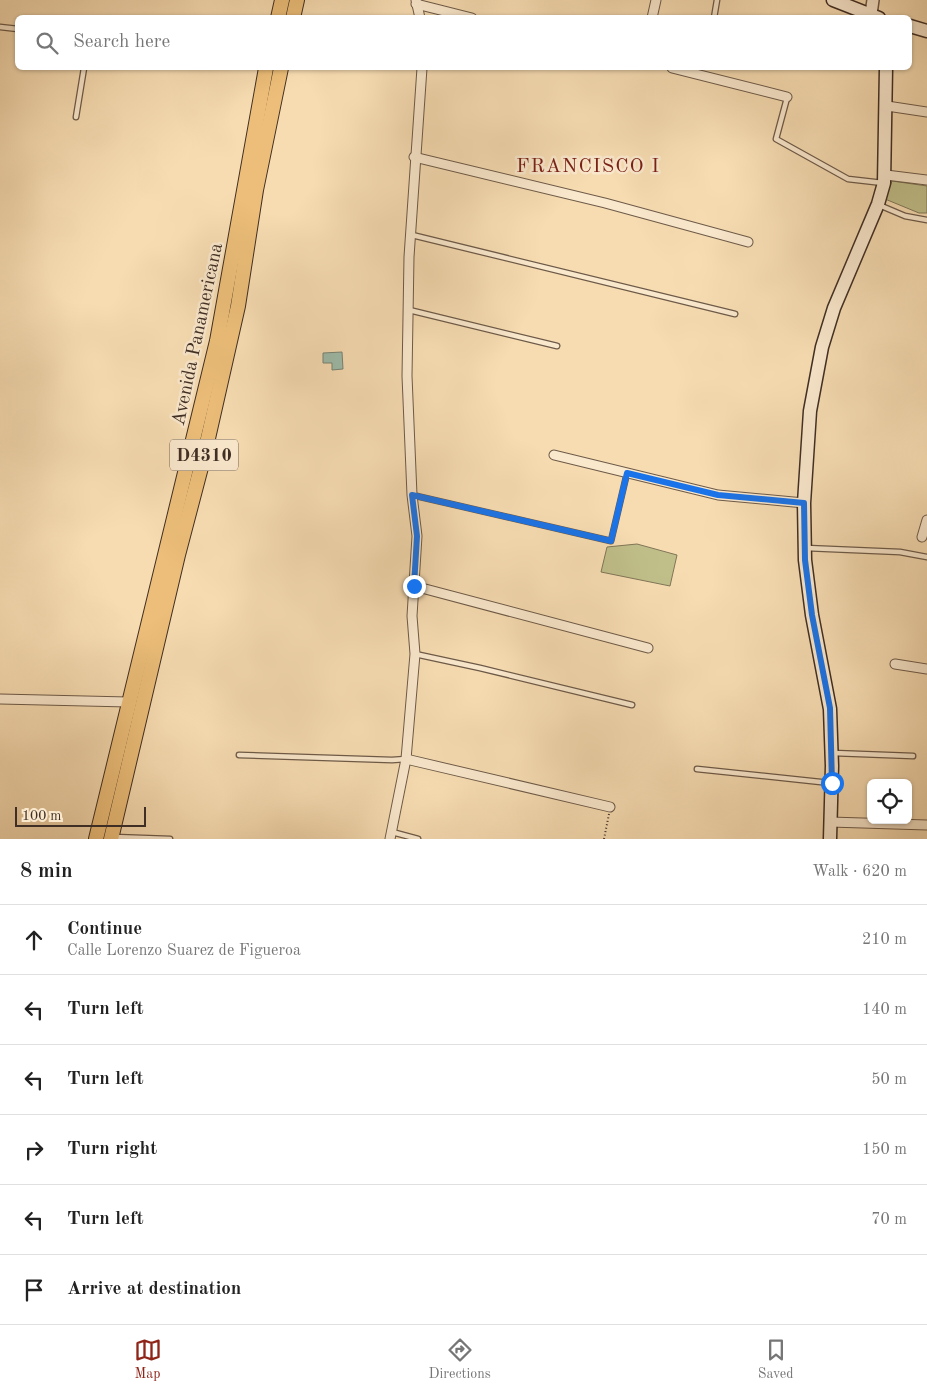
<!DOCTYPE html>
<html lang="en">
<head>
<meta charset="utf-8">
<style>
  body { margin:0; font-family:"Old Standard TT",serif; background:#f6f6f6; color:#222 }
  .controls { position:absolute; right:15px; bottom:15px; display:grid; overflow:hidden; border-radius:8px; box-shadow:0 1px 4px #0004 }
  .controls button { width:45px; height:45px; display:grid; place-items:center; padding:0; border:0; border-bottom:1px solid #e0e0e0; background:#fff; color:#222; font:25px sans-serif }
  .scale { position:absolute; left:15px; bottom:12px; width:131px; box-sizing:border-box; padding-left:5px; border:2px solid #3f2e24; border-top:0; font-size:14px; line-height:18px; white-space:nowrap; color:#3f2e24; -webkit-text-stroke:4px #fae8cd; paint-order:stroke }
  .stop { position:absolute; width:15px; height:15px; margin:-11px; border:4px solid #1a73e8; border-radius:50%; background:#fff }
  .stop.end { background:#1a73e8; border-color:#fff; box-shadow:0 1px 5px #0008 }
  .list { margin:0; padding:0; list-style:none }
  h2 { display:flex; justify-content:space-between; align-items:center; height:65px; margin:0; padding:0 20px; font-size:21px }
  h2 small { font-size:16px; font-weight:400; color:#767676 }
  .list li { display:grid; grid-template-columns:32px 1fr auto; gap:15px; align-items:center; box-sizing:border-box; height:70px; padding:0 20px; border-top:1px solid #e0e0e0 }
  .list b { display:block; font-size:19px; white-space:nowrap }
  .list p { margin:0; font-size:16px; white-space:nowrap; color:#767676 }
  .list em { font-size:16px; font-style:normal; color:#767676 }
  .icon { flex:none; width:28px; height:28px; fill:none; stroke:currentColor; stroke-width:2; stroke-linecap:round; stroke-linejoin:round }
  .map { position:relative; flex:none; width:927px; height:839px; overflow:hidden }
  .search { position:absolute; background:#fff; box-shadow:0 1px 4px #0004; left:15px; right:15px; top:15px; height:55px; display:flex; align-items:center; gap:12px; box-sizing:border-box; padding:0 18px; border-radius:8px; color:#767676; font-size:19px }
  .sheet { height:485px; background:#fff }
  nav { display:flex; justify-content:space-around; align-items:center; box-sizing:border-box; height:70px; border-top:1px solid #e0e0e0; background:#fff; font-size:14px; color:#767676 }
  nav a { display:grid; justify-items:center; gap:2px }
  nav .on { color:#8f2418 }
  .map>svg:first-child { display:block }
  .green { fill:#c0bf8a; stroke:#807657 }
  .water { fill:#9dbcab; stroke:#778375 }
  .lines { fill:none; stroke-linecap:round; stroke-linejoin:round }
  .service-casing { stroke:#6d5a48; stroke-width:7 }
  .minor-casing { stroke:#6d5a48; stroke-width:11 }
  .tertiary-casing { stroke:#6d5a48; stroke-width:14 }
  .secondary-casing { stroke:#3f2e24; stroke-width:15 }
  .primary-casing { stroke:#3f2e24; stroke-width:16 }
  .path { stroke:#3f2e24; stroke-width:2; stroke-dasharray:1 2.5; stroke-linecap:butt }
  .service { stroke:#fae8cd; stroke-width:4.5 }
  .minor { stroke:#fae8cd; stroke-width:9 }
  .tertiary { stroke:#fae8cd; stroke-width:11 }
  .secondary { stroke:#fae8cd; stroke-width:12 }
  .primary { stroke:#ecbe79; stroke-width:14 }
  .route { stroke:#1a73e8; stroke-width:6 }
  .labels { text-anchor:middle; stroke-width:5; stroke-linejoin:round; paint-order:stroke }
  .shield { fill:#fae8cd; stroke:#776657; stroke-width:1 }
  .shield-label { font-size:18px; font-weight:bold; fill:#3f2e24 }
  .street-label { font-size:19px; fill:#3f2e24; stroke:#fae8cd }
  .neighbourhood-label { font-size:20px; letter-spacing:1px; fill:#7a1f14; stroke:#fae8cd }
</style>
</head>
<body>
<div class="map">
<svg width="927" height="839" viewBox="0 0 927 839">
  <rect width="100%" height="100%" fill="#f7dcb2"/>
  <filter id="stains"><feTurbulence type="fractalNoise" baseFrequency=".004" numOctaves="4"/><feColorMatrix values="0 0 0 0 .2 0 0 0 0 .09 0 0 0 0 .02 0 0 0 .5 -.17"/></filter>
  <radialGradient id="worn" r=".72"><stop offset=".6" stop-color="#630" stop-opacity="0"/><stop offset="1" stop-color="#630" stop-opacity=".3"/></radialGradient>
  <g class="green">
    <polygon points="892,181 927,186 927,213 919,213 885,199"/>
    <polygon points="637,544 677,555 670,586 601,572 607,547"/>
  </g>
  <polygon class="water" points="342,352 343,369 332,370 332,363 323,363 323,353"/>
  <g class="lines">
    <defs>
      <g id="service">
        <polyline points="714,18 717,0"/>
        <polyline points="0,27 18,29"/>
        <polyline points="787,98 776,139 848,179 883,183"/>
        <polyline points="76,117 84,68"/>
        <polyline points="879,205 905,216 927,220"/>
        <polyline points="412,235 735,314"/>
        <polyline points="409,310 557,346"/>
        <polyline points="412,495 611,541 627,473"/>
        <polyline points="806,548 900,552 927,557"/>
        <polyline points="415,654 480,668 632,705"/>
        <polyline points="833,753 913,756"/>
        <polyline points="239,755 392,760 406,759"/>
        <polyline points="697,769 830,783"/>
        <polyline points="392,832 418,839"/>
        <polyline points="114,837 170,839"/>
      </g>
      <g id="minor">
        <polyline points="416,0 420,18"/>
        <polyline points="416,4 472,18"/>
        <polyline points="652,18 656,0"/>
        <polyline points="672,68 787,97"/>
        <polyline points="887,106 927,112"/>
        <polyline points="414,157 605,203 748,242"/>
        <polyline points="886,175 927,180"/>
        <polyline points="554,455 718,495 804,503"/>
        <polyline points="922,537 927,520"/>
        <polyline points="414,586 648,648"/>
        <polyline points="895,664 927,669"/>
        <polyline points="0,699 128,702"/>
        <polyline points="406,759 610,807"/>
        <polyline points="830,822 927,825"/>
        <polyline points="390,839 406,759 415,654 412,616 417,536 412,495 407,376 409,257 422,68"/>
      </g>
      <polyline id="tertiary" points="871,14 873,0"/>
      <g id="secondary">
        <polyline points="833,0 879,18"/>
        <polyline points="910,26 927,31"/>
        <polyline points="830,839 832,766 830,709 812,615 805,560 804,503 810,411 822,347 834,308 878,204 884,183 886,68"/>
      </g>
      <g id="primary">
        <polyline points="278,18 282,0"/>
        <polyline points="293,18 297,0"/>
        <polyline points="96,839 217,341 266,68"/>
        <polyline points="111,839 178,555 204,456 238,306 256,190 281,68"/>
      </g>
    </defs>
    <use href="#service" class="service-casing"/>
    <use href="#minor" class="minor-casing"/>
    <use href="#tertiary" class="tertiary-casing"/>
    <use href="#secondary" class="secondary-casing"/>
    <use href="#primary" class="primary-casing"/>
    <polyline class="path" points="604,839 609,814"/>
    <use href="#service" class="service"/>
    <use href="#minor" class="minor"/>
    <use href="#tertiary" class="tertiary"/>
    <use href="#secondary" class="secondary"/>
    <use href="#primary" class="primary"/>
  </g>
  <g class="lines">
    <polyline class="route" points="414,586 417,536 412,495 611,541 627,473 718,495 804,503 805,560 812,615 830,708 832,783"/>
  </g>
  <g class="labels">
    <rect class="shield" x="170" y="439.5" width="68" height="31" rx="4"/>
    <g class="shield-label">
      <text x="204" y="461">D4310</text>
    </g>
    <g class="street-label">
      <text transform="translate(196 334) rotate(-78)" y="7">Avenida Panamericana</text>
    </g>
    <g class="neighbourhood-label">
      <text x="588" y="172">FRANCISCO I</text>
    </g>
  </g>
  <rect width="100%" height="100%" filter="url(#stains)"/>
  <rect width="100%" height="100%" fill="url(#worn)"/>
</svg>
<div class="controls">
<button><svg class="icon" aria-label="locate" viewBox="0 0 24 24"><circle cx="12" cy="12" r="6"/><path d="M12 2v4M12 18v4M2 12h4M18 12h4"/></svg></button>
</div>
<div class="scale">100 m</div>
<div class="stop" style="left:832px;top:783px"></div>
<div class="stop end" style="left:414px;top:586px"></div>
<div class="search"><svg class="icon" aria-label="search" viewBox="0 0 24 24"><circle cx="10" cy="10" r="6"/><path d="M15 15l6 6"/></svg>Search here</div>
</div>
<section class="sheet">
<h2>8 min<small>Walk · 620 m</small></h2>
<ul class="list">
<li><svg class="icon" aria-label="ahead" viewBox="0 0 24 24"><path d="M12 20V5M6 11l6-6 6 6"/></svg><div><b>Continue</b><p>Calle Lorenzo Suarez de Figueroa</p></div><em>210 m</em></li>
<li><svg class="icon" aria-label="left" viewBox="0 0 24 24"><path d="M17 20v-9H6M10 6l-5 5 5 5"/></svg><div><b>Turn left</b></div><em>140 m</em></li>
<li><svg class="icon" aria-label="left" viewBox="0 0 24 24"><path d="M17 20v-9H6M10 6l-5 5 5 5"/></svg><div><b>Turn left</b></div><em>50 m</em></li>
<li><svg class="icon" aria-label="right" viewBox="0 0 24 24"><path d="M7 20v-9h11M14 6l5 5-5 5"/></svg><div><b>Turn right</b></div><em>150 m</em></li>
<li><svg class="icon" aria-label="left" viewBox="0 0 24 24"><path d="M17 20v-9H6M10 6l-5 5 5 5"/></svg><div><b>Turn left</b></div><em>70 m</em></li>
<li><svg class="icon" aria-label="arrive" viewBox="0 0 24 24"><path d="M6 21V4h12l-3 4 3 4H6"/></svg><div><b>Arrive at destination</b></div></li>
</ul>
</section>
<nav>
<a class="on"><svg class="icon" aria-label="map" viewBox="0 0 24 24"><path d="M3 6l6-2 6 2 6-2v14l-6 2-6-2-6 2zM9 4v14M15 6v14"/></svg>Map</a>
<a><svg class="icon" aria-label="directions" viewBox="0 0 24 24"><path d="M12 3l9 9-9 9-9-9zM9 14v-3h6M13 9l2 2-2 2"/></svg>Directions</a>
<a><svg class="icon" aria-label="saved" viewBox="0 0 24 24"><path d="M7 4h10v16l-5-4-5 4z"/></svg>Saved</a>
</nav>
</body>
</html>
